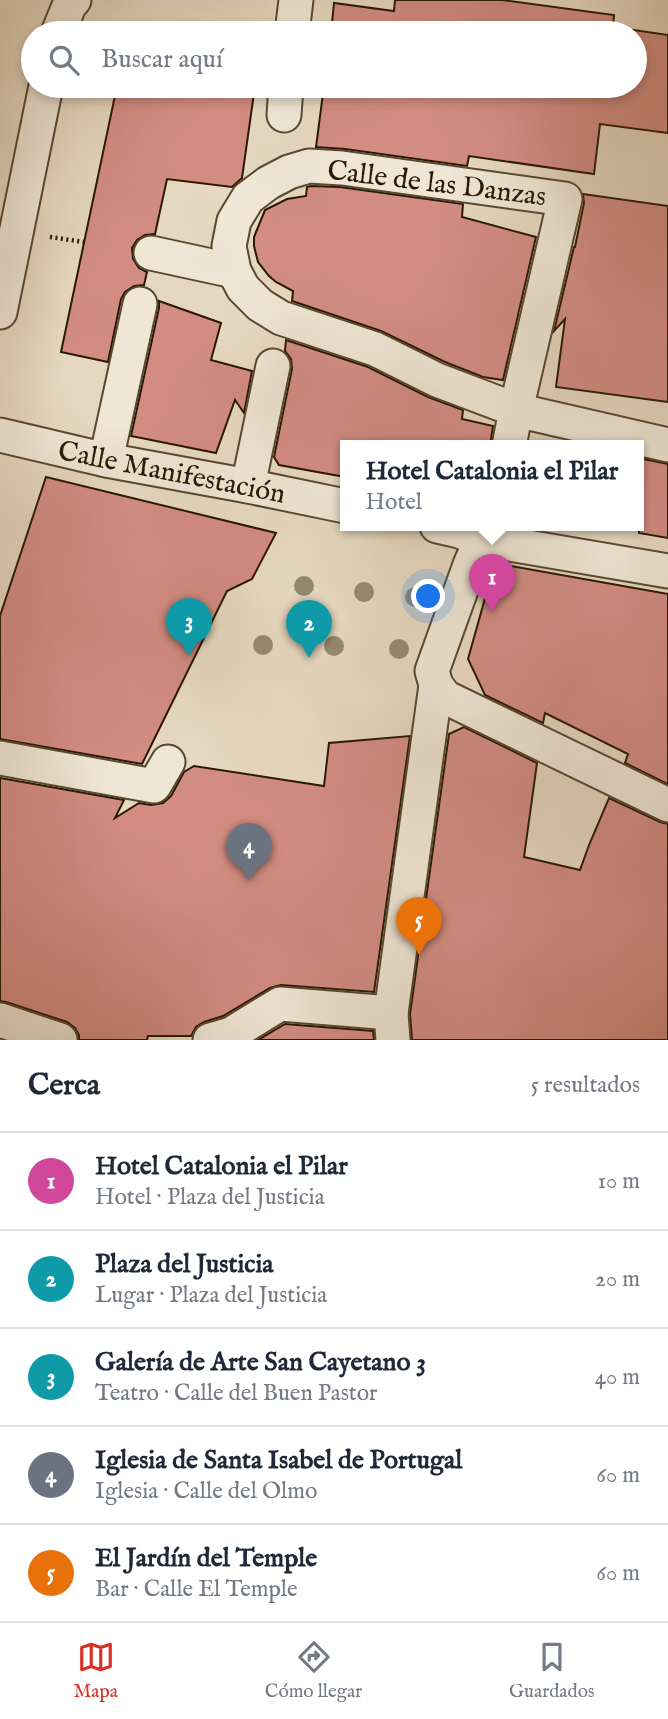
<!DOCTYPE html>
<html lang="es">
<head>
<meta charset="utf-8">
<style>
  body { margin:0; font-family:"IM FELL English",serif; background:#f6f6f7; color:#1f2937 }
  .you { position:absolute; left:429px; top:597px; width:24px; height:24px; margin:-18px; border:5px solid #fff; border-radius:50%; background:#1a73e8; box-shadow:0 0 0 10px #1a73e833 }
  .badge { display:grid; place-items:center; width:46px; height:46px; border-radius:50%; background:#d93025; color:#fff; font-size:23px; font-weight:700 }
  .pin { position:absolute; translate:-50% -58px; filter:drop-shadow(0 2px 4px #0008) }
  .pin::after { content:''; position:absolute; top:37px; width:24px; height:21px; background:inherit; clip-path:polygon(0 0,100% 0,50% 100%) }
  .popup { position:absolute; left:340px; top:440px; width:304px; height:91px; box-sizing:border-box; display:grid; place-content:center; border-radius:0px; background:#fff; filter:drop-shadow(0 2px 5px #0005); font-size:23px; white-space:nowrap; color:#747a83 }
  .popup b { font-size:26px; color:#1f2937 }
  .popup::after { content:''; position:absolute; left:50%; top:100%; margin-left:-14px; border:14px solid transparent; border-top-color:#fff }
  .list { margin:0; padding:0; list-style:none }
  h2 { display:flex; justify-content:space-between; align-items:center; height:91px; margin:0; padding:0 28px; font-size:30px }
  h2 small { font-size:23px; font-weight:400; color:#747a83 }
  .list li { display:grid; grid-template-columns:46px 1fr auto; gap:21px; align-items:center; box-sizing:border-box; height:98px; padding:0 28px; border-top:2px solid #e0e1e3 }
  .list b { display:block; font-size:26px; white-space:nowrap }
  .list p { margin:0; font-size:23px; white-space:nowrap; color:#747a83 }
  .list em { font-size:23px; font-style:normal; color:#747a83 }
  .icon { flex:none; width:38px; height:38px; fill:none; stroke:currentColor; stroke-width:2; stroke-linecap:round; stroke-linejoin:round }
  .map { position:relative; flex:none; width:668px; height:1040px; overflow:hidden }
  .search { position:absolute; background:#fff; box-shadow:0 4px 10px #0003; left:21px; right:21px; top:21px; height:77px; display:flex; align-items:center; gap:18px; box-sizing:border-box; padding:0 24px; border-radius:38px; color:#747a83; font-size:26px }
  .sheet { height:581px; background:#fff }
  nav { display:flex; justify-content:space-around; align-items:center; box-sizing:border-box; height:98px; border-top:2px solid #e0e1e3; background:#fff; font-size:19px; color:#747a83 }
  nav a { display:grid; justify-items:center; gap:4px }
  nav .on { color:#d93025 }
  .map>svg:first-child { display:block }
  .building { fill:#d28c82; stroke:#2a1800; stroke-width:2 }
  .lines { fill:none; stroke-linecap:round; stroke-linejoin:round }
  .street-casing { stroke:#594830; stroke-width:37 }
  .path { stroke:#2a1800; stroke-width:4.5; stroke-dasharray:2 3.5; stroke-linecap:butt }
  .street { stroke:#efe6d6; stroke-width:33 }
  .tree { fill:#958a6f }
  .labels { text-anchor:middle; stroke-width:5; stroke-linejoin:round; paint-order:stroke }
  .street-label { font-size:28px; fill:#2a1800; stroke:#efe6d6 }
</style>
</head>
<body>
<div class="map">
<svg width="668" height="1040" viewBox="0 0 668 1040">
  <rect width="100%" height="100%" fill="#e6d8c0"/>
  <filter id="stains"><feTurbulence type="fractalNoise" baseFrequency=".00286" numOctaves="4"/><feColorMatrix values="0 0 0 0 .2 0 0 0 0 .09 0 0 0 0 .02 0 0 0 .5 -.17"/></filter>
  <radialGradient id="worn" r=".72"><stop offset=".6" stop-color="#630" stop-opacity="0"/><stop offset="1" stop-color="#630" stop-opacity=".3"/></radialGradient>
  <g class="building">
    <polygon points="395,0 502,0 614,15 613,27 668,35 668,133 600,124 594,174 469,156 467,166 345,149 316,147 324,86 635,86 635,33 331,33 334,3 394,11"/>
    <polygon points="117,86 255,86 242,178 232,187 167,179 155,234 145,235 137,240 132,248 133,259 139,268 147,272 144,285 134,286 125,292 121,299 108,362 61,352"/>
    <polygon points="311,186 340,187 463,204 462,217 536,237 503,380 483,377 445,362 381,331 292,301 293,291 276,282 269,276 258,262 254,246 254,237 265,210 287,199 306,196 307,187"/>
    <polygon points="583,194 668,206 668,402 556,387 565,319 554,331 574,247 575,247 584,203"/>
    <polygon points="159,301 221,323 211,360 252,371 244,413 235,400 216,453 131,436 159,308"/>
    <polygon points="286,340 368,367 428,397 463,410 462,419 493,426 490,446 345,446 345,477 279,465 274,457 292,369 291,359 285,351"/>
    <polygon points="639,458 668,464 668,538 639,533"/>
    <polygon points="46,477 276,533 252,579 227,591 142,764 0,739 0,616"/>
    <polygon points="511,566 668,594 668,784 625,763 628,754 545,713 543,723 485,695 468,659 491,577"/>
    <polygon points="464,727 537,763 524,857 580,870 589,845 609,798 660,822 668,824 668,1040 412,1040 410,1014 449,734"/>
    <polygon points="410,736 374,992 281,985 270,988 223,1016 204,1022 196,1027 191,1036 148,1036 147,1040 79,1040 79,1035 75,1028 67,1022 6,1002 0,1001 0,778 124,800 115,818 139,803 151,805 163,803 171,796 184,772 194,766 324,786 329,743"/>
    <polygon points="285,1024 373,1031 374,1040 258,1040"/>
  </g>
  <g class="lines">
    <defs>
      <g id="street">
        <polyline points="58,33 69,6 74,0"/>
        <polyline points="292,33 296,0"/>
        <polyline points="284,115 286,86"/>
        <polyline points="151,253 234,271"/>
        <polyline points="0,312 46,86"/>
        <polyline points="0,435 106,460 248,486 345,506"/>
        <polyline points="509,446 516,410 565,199 342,168 309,166 289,172 268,183 248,198 234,221 229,246 234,271 243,288 260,305 281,318 375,349 437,380 516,410 668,445"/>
        <polyline points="106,460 140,304"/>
        <polyline points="248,486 273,366"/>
        <polyline points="437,526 459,531 480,539 668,571"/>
        <polyline points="487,526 470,565 432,671 436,685 445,697 668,805"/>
        <polyline points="0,758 154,786 168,762"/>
        <polyline points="0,1020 60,1040"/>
        <polyline points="210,1040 231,1034 280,1004 391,1013"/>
        <polyline points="393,1040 391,1013 436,685"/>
      </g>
    </defs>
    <use href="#street" class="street-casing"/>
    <polyline class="path" points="50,237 84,242"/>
    <use href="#street" class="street"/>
  </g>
  <g class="tree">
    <circle cx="304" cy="586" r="10"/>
    <circle cx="364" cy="592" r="10"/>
    <circle cx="415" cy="597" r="10"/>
    <circle cx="263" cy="645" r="10"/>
    <circle cx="334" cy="646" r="10"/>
    <circle cx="399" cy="649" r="10"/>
  </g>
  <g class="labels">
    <g class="street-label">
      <text transform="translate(437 182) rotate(7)" y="10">Calle de las Danzas</text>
      <text transform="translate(172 471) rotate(11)" y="10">Calle Manifestación</text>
    </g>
  </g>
  <rect width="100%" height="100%" filter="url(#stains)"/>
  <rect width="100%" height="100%" fill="url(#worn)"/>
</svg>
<div class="you"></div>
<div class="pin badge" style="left:492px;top:612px;background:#d1479c">1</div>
<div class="popup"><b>Hotel Catalonia el Pilar</b>Hotel</div>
<div class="pin badge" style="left:309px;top:658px;background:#0f9aa8">2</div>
<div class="pin badge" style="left:189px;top:656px;background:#0f9aa8">3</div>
<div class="pin badge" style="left:249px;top:881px;background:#6b7280">4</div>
<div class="pin badge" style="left:419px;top:955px;background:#e8710a">5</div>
<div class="search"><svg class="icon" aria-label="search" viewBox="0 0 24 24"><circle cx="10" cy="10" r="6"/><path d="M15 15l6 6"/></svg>Buscar aquí</div>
</div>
<section class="sheet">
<h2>Cerca<small>5 resultados</small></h2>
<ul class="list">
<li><span class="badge" style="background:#d1479c">1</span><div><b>Hotel Catalonia el Pilar</b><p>Hotel · Plaza del Justicia</p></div><em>10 m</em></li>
<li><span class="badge" style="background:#0f9aa8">2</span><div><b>Plaza del Justicia</b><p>Lugar · Plaza del Justicia</p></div><em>20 m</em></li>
<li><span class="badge" style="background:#0f9aa8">3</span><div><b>Galería de Arte San Cayetano 3</b><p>Teatro · Calle del Buen Pastor</p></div><em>40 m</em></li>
<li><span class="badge" style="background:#6b7280">4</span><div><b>Iglesia de Santa Isabel de Portugal</b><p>Iglesia · Calle del Olmo</p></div><em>60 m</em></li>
<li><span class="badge" style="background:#e8710a">5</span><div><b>El Jardín del Temple</b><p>Bar · Calle El Temple</p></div><em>60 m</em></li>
</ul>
</section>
<nav>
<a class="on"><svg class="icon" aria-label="map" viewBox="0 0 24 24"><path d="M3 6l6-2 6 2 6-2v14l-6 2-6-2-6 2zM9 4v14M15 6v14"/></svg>Mapa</a>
<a><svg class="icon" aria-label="directions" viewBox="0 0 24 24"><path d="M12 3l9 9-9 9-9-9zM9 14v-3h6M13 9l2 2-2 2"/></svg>Cómo llegar</a>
<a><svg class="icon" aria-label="saved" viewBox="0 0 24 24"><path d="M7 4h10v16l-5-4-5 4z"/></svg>Guardados</a>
</nav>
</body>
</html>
